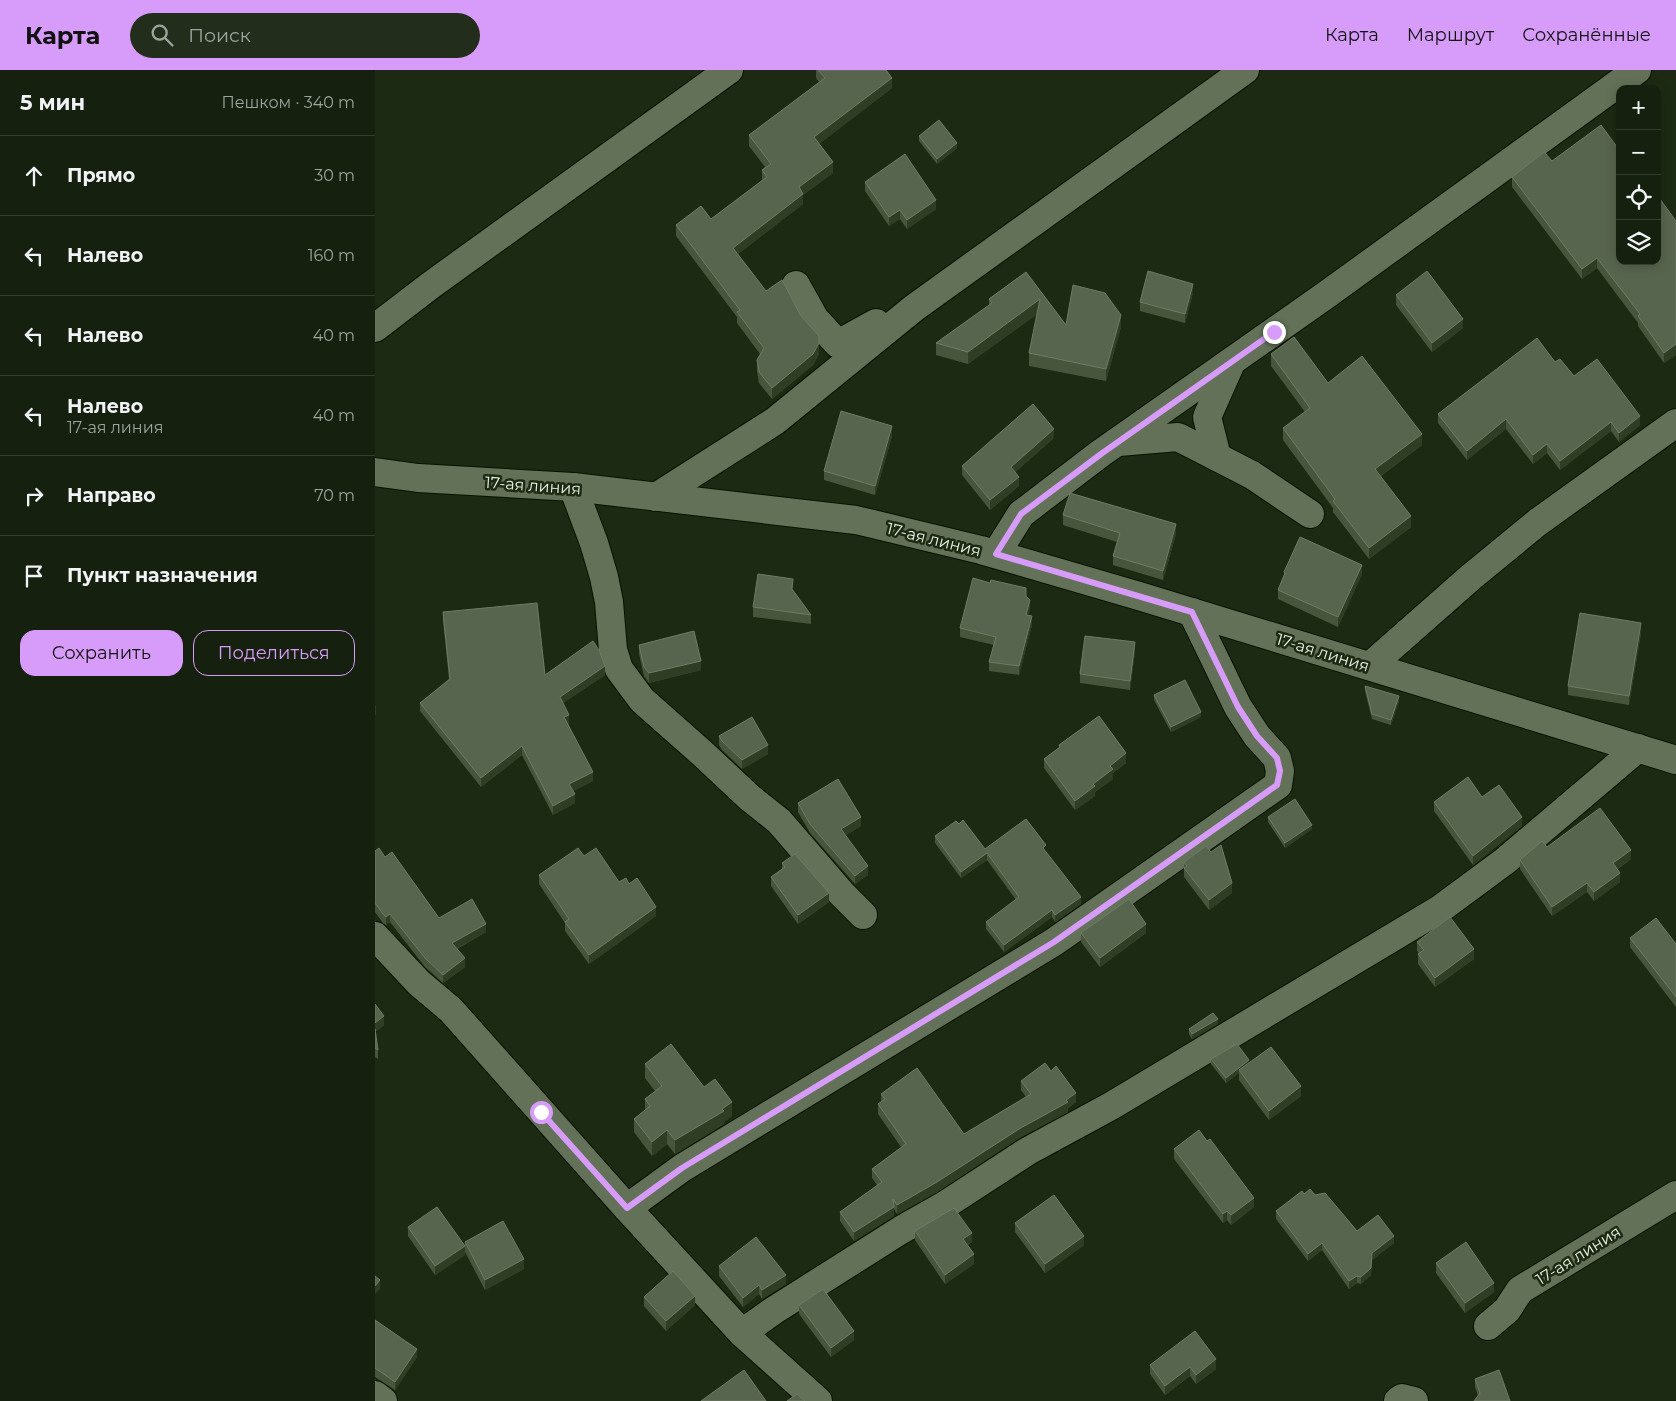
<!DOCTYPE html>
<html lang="ru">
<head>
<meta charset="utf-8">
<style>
  body { margin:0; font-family:Montserrat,sans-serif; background:#232d1c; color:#f1f3f6 }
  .controls { position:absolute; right:15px; top:15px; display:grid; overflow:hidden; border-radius:10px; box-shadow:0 2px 12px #0003 }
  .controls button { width:45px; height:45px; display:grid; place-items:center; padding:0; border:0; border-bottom:1px solid #353e2e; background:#16200e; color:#f1f3f6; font:25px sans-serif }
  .stop { position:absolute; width:15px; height:15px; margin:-11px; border:4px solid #d79bf9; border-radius:50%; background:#fff }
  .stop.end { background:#d79bf9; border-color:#fff; box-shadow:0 1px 5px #0008 }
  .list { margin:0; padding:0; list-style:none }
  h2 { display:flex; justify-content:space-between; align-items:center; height:65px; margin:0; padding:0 20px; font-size:21px }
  h2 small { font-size:16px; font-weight:400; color:#9ea39e }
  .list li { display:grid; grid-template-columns:32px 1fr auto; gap:15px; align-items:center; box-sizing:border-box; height:80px; padding:0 20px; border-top:1px solid #353e2e }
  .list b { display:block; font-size:19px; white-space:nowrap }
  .list p { margin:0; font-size:16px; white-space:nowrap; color:#9ea39e }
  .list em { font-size:16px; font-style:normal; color:#9ea39e }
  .actions { display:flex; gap:10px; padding:15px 20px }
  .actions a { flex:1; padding:11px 0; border:1px solid #d79bf9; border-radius:15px; text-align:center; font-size:18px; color:#d79bf9 }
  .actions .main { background:#d79bf9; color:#111 }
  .icon { flex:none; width:28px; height:28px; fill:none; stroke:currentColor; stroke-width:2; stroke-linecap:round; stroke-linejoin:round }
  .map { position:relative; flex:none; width:1301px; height:1331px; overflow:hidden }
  header { display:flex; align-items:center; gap:30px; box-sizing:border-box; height:70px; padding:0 25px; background:#d79bf9; color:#111 }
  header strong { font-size:24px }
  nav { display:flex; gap:28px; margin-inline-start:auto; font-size:18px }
  .search { width:350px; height:45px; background:#232d1c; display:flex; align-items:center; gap:12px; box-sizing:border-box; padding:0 18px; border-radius:28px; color:#9ea39e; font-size:19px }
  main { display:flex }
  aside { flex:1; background:#16200e }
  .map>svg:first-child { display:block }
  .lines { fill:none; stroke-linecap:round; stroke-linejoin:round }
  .street-casing { stroke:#071301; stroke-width:30 }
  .secondary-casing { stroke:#071301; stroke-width:30 }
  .street { stroke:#627157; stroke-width:28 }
  .secondary { stroke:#627157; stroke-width:28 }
  .wall { fill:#47553c }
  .shaded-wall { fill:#2f3d24 }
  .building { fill:#58654e; stroke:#6e7b65 }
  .route { stroke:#d79bf9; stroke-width:6 }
  .labels { text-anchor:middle; stroke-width:5; stroke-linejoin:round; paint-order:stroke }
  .street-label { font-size:16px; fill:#e6efe0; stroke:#1d2a13 }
</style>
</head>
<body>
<header>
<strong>Карта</strong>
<div class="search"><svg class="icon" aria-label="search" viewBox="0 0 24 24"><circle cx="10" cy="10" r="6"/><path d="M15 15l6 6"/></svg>Поиск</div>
<nav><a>Карта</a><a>Маршрут</a><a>Сохранённые</a></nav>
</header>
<main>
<aside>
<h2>5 мин<small>Пешком · 340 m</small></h2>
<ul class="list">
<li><svg class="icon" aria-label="ahead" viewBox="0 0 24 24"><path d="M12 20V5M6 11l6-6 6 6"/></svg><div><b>Прямо</b></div><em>30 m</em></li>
<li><svg class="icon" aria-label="left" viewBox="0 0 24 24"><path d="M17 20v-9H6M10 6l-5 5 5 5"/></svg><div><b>Налево</b></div><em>160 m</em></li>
<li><svg class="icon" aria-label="left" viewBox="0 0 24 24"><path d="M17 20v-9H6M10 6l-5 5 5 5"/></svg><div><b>Налево</b></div><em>40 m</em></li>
<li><svg class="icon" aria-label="left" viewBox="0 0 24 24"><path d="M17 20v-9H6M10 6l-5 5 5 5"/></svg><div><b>Налево</b><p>17-ая линия</p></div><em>40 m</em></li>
<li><svg class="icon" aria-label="right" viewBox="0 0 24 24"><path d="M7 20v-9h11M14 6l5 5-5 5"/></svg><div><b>Направо</b></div><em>70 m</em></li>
<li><svg class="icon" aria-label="arrive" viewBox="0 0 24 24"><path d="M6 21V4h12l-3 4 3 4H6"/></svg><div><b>Пункт назначения</b></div></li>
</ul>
<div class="actions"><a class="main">Сохранить</a><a>Поделиться</a></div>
</aside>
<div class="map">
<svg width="1301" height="1331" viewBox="0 0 1301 1331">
  <rect width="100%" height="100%" fill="#1d2a13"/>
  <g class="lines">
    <defs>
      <g id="street">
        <polyline points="421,215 440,249 463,274 501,253"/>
        <polyline points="0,258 56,215 354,0"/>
        <polyline points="744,372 803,367 877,405 935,444"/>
        <polyline points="842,387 832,347 856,293"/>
        <polyline points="198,417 219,473 229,507 234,532 238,580 244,599 267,630 328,684 375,728 404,751 467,824 488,845"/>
        <polyline points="281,427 400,351 539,238 870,0"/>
        <polyline points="621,484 646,444 726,383 951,225 1262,0"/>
        <polyline points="995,596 1096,507 1163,452 1301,353"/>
        <polyline points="0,866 44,913 76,940 252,1138 367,1263 443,1331"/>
        <polyline points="252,1138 307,1098 679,872 903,715 905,701 902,688 882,666 863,637 817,542"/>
        <polyline points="1113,1256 1132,1240 1145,1220 1301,1125"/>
        <polyline points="367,1263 398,1241 526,1160 570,1135 653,1081 736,1036 1065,839 1130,791 1263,678"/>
        <polyline points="0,1325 8,1331"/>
        <polyline points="1023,1331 1027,1328 1039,1331"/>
      </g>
      <polyline id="secondary" points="0,402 43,408 198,417 481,450 606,480 764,526 1301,690"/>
    </defs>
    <use href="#street" class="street-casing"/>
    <use href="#secondary" class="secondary-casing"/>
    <use href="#street" class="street"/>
    <use href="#secondary" class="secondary"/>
  </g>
  <g class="wall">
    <polygon points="441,0 511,0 517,18 444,74 458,103 428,125 428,134 363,184 391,221 444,284 438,295 397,329 384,313 382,301 382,290 385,284 362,253 362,247 301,166 301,155 336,149 387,110 387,100 390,97 374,76 374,65 444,12 441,8"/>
    <polygon points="544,66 582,78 562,94 544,71"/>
    <polygon points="1137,107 1245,191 1301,151 1301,285 1289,293 1263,256 1263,253 1222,198 1207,209 1137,117"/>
    <polygon points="490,112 561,139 532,159 525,149 514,156 490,121"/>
    <polygon points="651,202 691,255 746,257 731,311 654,296 654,283 662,244 593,294 561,285 561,273 614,235 614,229"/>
    <polygon points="818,223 810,253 765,241 765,232"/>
    <polygon points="1021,225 1088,258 1057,282 1021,235"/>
    <polygon points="896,284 953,313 1047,375 1006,406 1036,457 994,489 958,442 958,438 908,370 908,358 930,342 896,296"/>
    <polygon points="1180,292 1265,355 1244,372 1236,361 1185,400 1172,383 1158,394 1131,359 1092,390 1063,353 1063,344"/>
    <polygon points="517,366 500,425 449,410 449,401"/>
    <polygon points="679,368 640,402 644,416 615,440 587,405 587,396"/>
    <polygon points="688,445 801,464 788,510 738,495 738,486 742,472 688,455"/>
    <polygon points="909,502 987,504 963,557 903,529 903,520 909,506"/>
    <polygon points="418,520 436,545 436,554 378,547 378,537"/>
    <polygon points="651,526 655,538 653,546 657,555 644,605 614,601 614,592 619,575 585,567 585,558"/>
    <polygon points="68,542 170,605 230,605 188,633 194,653 193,654 218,711 198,721 200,733 178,745 147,685 106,717 45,641 45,633 74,609 68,551"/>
    <polygon points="1266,563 1254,635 1193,625 1193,616"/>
    <polygon points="264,575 326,600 274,613 269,606 264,584"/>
    <polygon points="760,581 755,620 705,613 705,604"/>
    <polygon points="990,616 1024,631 1016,655 997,649 990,621"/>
    <polygon points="779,625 826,647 796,662 779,630"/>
    <polygon points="344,666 393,684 367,699 347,680 344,675"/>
    <polygon points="684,675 751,693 738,703 738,709 720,722 720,726 700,740 669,698 669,689 684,678"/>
    <polygon points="1059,732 1147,756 1098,795 1059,741"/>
    <polygon points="423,733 486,756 471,765 493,805 480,814 435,763 423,742"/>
    <polygon points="893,747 937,759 910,778 893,752"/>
    <polygon points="584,754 610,779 671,781 706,834 680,852 677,847 629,882 611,859 611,852 641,830 612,790 586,808 560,773 560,766"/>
    <polygon points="1172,777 1256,789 1243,799 1245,812 1219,831 1212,822 1177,846 1145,799 1145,790"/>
    <polygon points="0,781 10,787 64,848 111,862 82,879 90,897 68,913 50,897 15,852 11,855 8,853 0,842"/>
    <polygon points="209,786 244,812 254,814 281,846 214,894 190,861 190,853 164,814 164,805"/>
    <polygon points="809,792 857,823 834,840 809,807"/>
    <polygon points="407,793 454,832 423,854 396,816 396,807 407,799"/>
    <polygon points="706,863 771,863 725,897 706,872"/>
    <polygon points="1255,868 1301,874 1301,937 1255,877"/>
    <polygon points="1042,872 1099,889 1060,917 1043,894 1043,884 1044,884 1042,881"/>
    <polygon points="0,934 9,955 0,962 3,980 3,989 0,987"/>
    <polygon points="843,954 817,969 814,964 814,959"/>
    <polygon points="836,989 874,993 926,1026 894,1050 864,1010 864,1003 851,1013 836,994"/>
    <polygon points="270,994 329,1017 357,1046 349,1052 349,1054 300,1084 292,1074 277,1086 259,1062 259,1049 270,1041 270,1029 280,1021 270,1008"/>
    <polygon points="676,1001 701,1032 693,1038 693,1042 644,1068 562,1122 522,1144 519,1139 519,1146 479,1171 465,1151 465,1142 502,1115 497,1108 497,1099 526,1077 503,1044 503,1034 506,1032 506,1024 589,1064 651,1027 646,1020 646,1011"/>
    <polygon points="799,1079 879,1137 856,1155 852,1150 848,1153 799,1089"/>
    <polygon points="929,1124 940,1125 982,1161 1019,1173 997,1190 996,1205 986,1214 982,1213 974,1219 947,1180 933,1191 901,1149 901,1141"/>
    <polygon points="640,1153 709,1175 670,1203 640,1162"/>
    <polygon points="33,1157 90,1185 60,1205 33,1166"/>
    <polygon points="540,1161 597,1172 593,1175 599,1194 570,1214 540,1170"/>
    <polygon points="90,1172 149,1199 110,1220 90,1182"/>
    <polygon points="1061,1193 1119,1222 1090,1243 1061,1203"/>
    <polygon points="344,1196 411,1214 387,1229 384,1224 368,1237 344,1206"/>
    <polygon points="269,1227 320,1235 291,1261 269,1236"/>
    <polygon points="424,1235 479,1270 456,1287 424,1244"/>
    <polygon points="0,1250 42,1287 20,1320 0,1307"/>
    <polygon points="775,1295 841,1299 821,1314 815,1306 790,1325 775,1304"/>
    <polygon points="1100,1309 1135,1331 1103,1326 1100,1317"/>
  </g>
  <g class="shaded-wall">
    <polygon points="517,8 517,18 439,78 439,67"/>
    <polygon points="582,73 582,78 562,94 562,89"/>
    <polygon points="458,92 458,103 428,125 428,134 358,188 358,178 424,117"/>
    <polygon points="561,130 561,139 532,159 532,150"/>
    <polygon points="525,140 525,149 514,156 514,147"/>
    <polygon points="1222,188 1222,198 1207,209 1207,199"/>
    <polygon points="818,214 818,223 810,253 810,244"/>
    <polygon points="665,229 665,242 593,294 593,282"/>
    <polygon points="746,245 746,257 731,311 731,299"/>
    <polygon points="1088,249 1088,258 1057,282 1057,273"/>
    <polygon points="444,266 444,284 438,295 397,329 397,318"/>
    <polygon points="1301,274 1301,285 1289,293 1289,283"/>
    <polygon points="1265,346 1265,355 1244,372 1244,363"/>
    <polygon points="1131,349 1131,359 1092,390 1092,381"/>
    <polygon points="1236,352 1236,361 1185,400 1185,391"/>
    <polygon points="517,356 517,366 500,425 500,416"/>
    <polygon points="679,359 679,368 636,406 636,397"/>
    <polygon points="1047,364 1047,375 1000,410 1000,399"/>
    <polygon points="1172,374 1172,383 1158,394 1158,385"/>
    <polygon points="644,407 644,416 615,440 615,430"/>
    <polygon points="1036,446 1036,457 994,489 994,478"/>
    <polygon points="801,454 801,464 788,510 788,501"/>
    <polygon points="987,495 987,504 963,557 963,547"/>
    <polygon points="655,530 655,538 651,554 651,545"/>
    <polygon points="657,546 657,555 644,605 644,596"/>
    <polygon points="1266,553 1266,563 1254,635 1254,626"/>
    <polygon points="760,572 760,581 755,620 755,611"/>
    <polygon points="326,591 326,600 274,613 274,603"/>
    <polygon points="230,596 230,605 185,635 185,627"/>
    <polygon points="1024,626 1024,631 1016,655 1016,650"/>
    <rect x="0" y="636" width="1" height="9"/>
    <polygon points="826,642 826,647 796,662 796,657"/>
    <polygon points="194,645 194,653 189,656 189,647"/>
    <polygon points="393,675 393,684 367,699 367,690"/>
    <polygon points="147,676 147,685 106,717 106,708"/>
    <polygon points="751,683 751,693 738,703 738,709 720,722 720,726 700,740 700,731 718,714 735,696"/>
    <polygon points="218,702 218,711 194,723 194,714"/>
    <polygon points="200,724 200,733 178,745 178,736"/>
    <polygon points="486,747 486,756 466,768 466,759"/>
    <polygon points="1147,747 1147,756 1098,795 1098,786"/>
    <polygon points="937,755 937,759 910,778 910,773"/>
    <polygon points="1256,780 1256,789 1238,802 1238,793"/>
    <polygon points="612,783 612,790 586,808 586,802"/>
    <polygon points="493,796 493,805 480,814 480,806"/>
    <polygon points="1245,803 1245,812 1219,831 1219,822"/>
    <polygon points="857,813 857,823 834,840 834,830"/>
    <polygon points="1212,813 1212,822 1177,846 1177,837"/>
    <polygon points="454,823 454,832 423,854 423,845"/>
    <polygon points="706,827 706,834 680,852 680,845"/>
    <polygon points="281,837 281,846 214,894 214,885"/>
    <polygon points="677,840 677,847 629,882 629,875"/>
    <polygon points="15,844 15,852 11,855 11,847"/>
    <polygon points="111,854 111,862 77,881 77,873"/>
    <polygon points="771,854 771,863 725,897 725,888"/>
    <polygon points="1099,879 1099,889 1060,917 1060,908"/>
    <polygon points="90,888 90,897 68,913 68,905"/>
    <polygon points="9,946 9,955 0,962 0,953"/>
    <polygon points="843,949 843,954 817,969 817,964"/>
    <polygon points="874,990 874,995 864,1000 864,1003 851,1013 851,1008"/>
    <polygon points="926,1016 926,1026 894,1050 894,1041"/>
    <polygon points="701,1023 701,1032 693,1038 693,1042 644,1068 562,1122 522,1144 522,1135 691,1030"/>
    <polygon points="357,1032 357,1046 349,1052 349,1054 300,1084 300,1070 347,1039"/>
    <polygon points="292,1060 292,1074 277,1086 277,1072"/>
    <polygon points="879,1128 879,1137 856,1155 856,1145"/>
    <polygon points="519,1137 519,1146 479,1171 479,1162"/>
    <polygon points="852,1141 852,1150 848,1153 848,1144"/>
    <polygon points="597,1163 597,1172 588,1178 588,1169"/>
    <polygon points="709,1166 709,1175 670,1203 670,1194"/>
    <polygon points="1019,1166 1019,1173 997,1190 996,1205 986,1214 986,1207 997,1183"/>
    <polygon points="947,1173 947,1180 933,1191 933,1184"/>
    <polygon points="90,1176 90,1185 60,1205 60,1196"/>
    <polygon points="599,1184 599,1194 570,1214 570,1205"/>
    <polygon points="149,1189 149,1199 110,1220 110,1210"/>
    <polygon points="411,1205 411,1214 387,1229 387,1220"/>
    <polygon points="982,1206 982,1213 974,1219 974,1211"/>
    <polygon points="5,1210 5,1219 0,1224 0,1216"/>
    <polygon points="1119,1213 1119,1222 1090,1243 1090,1233"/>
    <polygon points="384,1215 384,1224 368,1237 368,1228"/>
    <polygon points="320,1226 320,1235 291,1261 291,1251"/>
    <polygon points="479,1261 479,1270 456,1287 456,1278"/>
    <polygon points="42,1279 42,1287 20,1320 20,1312"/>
    <polygon points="841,1289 841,1299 821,1314 821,1305"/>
    <polygon points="815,1297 815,1306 790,1325 790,1316"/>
  </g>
  <g class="building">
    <polygon points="443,0 511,0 517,8 439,67 458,92 424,117 428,124 358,178 391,221 407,210 426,246 444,266 444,273 438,284 397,318 384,302 382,290 389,278 362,242 365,240 301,155 326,136 336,149 392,107 387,100 396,94 374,65 450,8"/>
    <polygon points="564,50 582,73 562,89 544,66"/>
    <polygon points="1226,55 1245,81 1245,191 1282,191 1282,131 1285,129 1301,151 1301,274 1289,283 1263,246 1265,244 1222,188 1207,199 1137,107 1169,82 1177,91"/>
    <polygon points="530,84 561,130 532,150 525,140 514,147 490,112"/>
    <polygon points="773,201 818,214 810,244 765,232"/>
    <polygon points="1052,201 1088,249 1057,273 1021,225"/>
    <polygon points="651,202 691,255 698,215 730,223 746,245 731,299 654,283 665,229 593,282 561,273 617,233 614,229"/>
    <polygon points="919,267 953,313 987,286 1047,364 1000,399 1036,446 994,478 958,431 960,429 908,358 935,338 896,284"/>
    <polygon points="1162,268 1180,292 1185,289 1199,306 1222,289 1265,346 1244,363 1236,352 1185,391 1172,374 1158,385 1131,349 1092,381 1063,344"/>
    <polygon points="658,334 679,359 636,397 644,407 615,430 587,396"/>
    <polygon points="466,341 517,356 500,416 449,401"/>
    <polygon points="695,423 801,454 788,501 738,486 745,463 688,445"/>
    <polygon points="925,467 987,495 963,547 903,520 910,503 909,502"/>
    <polygon points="383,504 418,509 417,519 436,545 378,537"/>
    <polygon points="598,508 615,513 616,510 651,518 651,526 655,530 651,545 657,546 644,596 614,592 621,567 585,558"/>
    <polygon points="162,533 170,605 218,571 224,580 230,596 185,627 194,645 189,647 218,702 194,714 200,724 178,736 147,676 106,708 45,633 75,609 68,542"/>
    <polygon points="1205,543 1266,553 1254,626 1193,616"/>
    <polygon points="319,561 326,591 274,603 269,597 264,575"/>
    <polygon points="710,566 760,572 755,611 705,604"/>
    <polygon points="810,610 826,642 796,657 779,625"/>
    <polygon points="990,616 1024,626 1016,650 997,644"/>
    <polygon points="724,646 751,683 735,696 738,699 718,714 720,716 700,731 669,689 685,677 684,675"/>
    <polygon points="377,647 393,675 367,690 347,671 344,666"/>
    <polygon points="1093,707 1107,727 1124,715 1147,747 1098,786 1059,732"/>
    <polygon points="463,709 486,747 466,759 493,796 480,806 435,754 423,733"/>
    <polygon points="920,729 937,755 910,773 893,747"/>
    <polygon points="1225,738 1256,780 1238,793 1245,803 1219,822 1212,813 1177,837 1145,790 1167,771 1172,777"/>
    <polygon points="651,749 671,775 668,778 706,827 680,845 677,840 629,875 611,852 644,827 612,783 586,802 560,766 581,751 584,754 588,750 610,779"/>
    <polygon points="846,775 857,813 834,830 809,798 812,796 809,792 831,776 836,782"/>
    <polygon points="4,778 10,787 17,782 64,848 97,829 111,854 77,873 90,888 68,905 50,888 15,844 11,847 8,844 0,833 0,781"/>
    <polygon points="203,778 209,786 221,778 244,812 251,808 254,814 262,808 281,837 214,885 190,852 194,849 164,805"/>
    <polygon points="420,784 454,823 423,845 396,807 410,797 407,793"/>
    <polygon points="754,829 771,854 725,888 706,863"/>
    <polygon points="1075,847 1099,879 1060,908 1043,884 1049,880 1042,872"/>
    <polygon points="1281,848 1301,874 1301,927 1255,868"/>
    <polygon points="0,934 9,946 0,953"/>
    <polygon points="838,943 843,949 817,964 814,959"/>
    <polygon points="0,959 3,980 0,978"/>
    <polygon points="296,974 329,1017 340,1009 357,1032 347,1039 349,1041 300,1070 292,1060 277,1072 259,1049 275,1036 270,1029 287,1016 270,994"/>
    <polygon points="862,974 874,990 851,1008 836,989"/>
    <polygon points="896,977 926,1016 894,1041 864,1000"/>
    <polygon points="670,993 676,1001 681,996 701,1023 691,1030 693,1032 644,1059 562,1112 522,1135 518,1129 519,1137 479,1162 465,1142 507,1112 497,1099 531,1074 503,1034 510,1029 506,1024 542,998 589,1064 656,1024 646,1011"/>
    <polygon points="824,1060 832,1071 835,1069 879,1128 856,1145 852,1141 848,1144 799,1079"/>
    <polygon points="935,1119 940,1125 950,1123 982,1161 1003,1145 1019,1166 997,1183 996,1198 986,1207 982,1206 974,1211 947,1173 933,1184 901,1141 927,1121 929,1124"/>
    <polygon points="679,1125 709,1166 670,1194 640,1153"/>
    <polygon points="62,1137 90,1176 60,1196 33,1157"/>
    <polygon points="579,1138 597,1163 588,1169 599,1184 570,1205 540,1161"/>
    <polygon points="128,1151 149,1189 110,1210 90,1172"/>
    <polygon points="381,1167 411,1205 387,1220 384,1215 368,1228 344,1196"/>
    <polygon points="1091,1172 1119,1213 1090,1233 1061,1193"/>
    <polygon points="298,1201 320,1226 291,1251 269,1227"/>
    <polygon points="0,1206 5,1210 0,1216"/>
    <polygon points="448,1219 479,1261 456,1278 424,1235"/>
    <polygon points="0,1250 42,1279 20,1312 0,1298"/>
    <polygon points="820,1261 841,1289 821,1305 815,1297 790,1316 775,1295"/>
    <polygon points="369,1300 391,1331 326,1331"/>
    <polygon points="1124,1300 1135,1331 1099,1331 1105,1323 1100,1309"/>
    <polygon points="422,1324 430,1331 412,1331"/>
  </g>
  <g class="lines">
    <polyline class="route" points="166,1042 252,1138 307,1098 679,872 902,715 905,701 902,688 882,666 863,637 817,542 621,484 646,444 726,384 899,262"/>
  </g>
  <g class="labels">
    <g class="street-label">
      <text transform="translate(158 415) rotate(4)" y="6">17-ая линия</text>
      <text transform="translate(559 469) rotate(14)" y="6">17-ая линия</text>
      <text transform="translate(948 582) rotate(17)" y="6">17-ая линия</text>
      <text transform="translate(1203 1185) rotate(-32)" y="6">17-ая линия</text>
    </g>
  </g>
</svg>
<div class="controls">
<button>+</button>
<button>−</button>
<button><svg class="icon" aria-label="locate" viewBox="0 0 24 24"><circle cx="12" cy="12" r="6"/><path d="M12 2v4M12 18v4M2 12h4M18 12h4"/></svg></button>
<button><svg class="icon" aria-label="layers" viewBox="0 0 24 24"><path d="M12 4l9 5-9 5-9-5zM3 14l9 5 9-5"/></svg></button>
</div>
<div class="stop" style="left:166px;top:1042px"></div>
<div class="stop end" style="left:899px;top:262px"></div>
</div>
</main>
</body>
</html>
